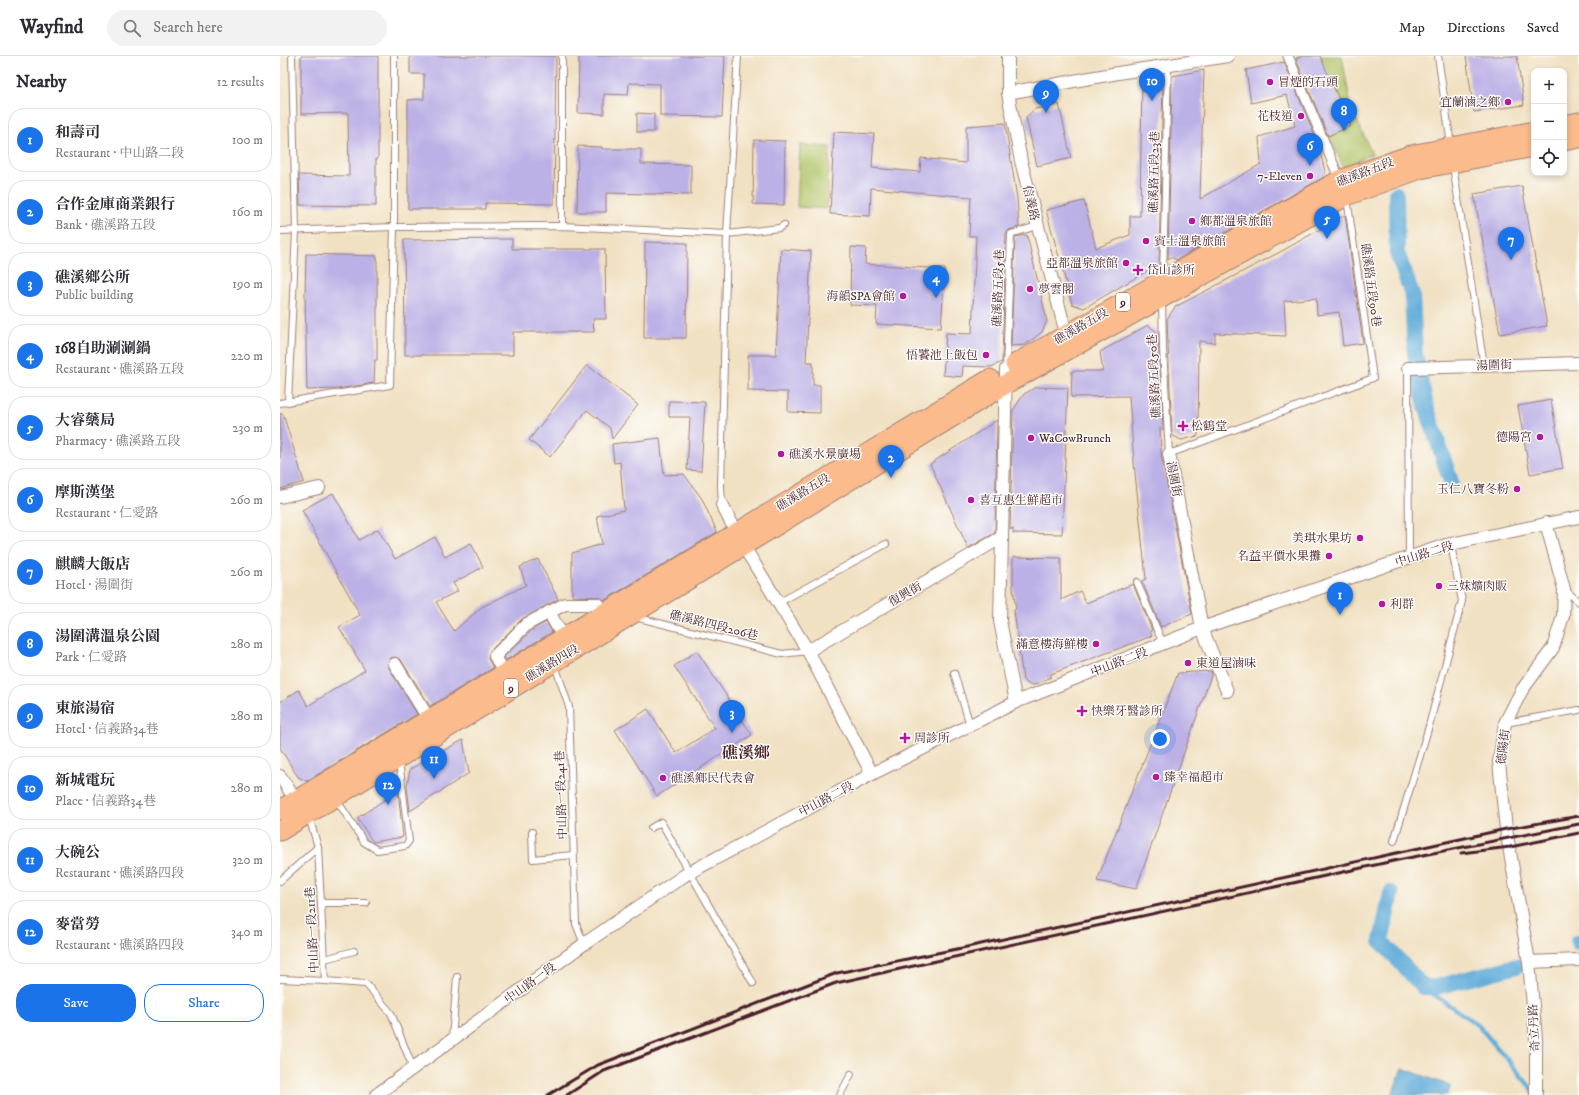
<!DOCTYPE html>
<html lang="en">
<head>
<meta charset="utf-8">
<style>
  body { margin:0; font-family:"IM FELL DW Pica","Noto Serif TC",serif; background:#f2f2f3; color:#2b2b33 }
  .controls { position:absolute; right:12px; top:12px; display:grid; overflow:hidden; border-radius:8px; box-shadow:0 2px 6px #0003 }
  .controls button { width:36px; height:36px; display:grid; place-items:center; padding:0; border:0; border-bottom:1px solid #e1e1e2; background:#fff; color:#2b2b33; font:20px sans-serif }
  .you { position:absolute; left:880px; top:683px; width:14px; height:14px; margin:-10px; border:3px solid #fff; border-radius:50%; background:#1a73e8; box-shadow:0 0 0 6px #1a73e833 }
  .badge { display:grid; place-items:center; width:26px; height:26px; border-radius:50%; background:#1a73e8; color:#fff; font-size:13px; font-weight:700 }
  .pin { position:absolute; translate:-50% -33px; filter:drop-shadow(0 1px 2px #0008) }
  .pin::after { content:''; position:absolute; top:21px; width:14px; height:12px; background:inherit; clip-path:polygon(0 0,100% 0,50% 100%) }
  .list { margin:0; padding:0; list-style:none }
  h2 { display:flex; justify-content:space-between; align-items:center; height:52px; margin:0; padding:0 16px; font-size:17px }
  h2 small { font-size:13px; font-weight:400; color:#7c7c81 }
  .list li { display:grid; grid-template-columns:26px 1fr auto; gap:12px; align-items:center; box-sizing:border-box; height:64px; margin:0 8px 8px; padding:0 8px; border:1px solid #e1e1e2; border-radius:16px }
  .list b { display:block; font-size:15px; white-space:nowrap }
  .list p { margin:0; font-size:13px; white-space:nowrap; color:#7c7c81 }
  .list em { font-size:13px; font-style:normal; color:#7c7c81 }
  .actions { display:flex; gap:8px; padding:12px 16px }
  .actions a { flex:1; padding:9px 0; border:1px solid #1a73e8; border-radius:16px; text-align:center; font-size:14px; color:#1a73e8 }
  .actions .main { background:#1a73e8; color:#fff }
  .icon { flex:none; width:22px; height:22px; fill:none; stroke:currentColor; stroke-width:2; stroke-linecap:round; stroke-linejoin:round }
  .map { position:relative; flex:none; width:1299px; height:1039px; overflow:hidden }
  header { display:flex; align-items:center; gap:24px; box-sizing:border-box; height:56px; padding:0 20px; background:#fff; border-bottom:1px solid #e1e1e2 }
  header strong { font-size:19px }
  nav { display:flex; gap:22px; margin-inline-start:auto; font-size:14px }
  .search { width:280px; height:36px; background:#f2f2f3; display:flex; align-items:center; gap:10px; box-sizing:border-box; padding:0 14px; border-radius:22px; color:#7c7c81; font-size:15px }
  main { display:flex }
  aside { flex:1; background:#fff }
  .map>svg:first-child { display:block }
  .green { fill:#b1c569; stroke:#7e724a }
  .water { fill:#61acd9; stroke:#566682 }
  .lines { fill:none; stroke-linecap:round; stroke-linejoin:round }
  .stream { stroke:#61acd9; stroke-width:4.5 }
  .canal { stroke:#61acd9; stroke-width:16 }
  .building { fill:#bbb1e6 }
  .service-casing { stroke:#9e8077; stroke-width:8 }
  .pedestrian-casing { stroke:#9e8077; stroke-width:11 }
  .minor-casing { stroke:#9e8077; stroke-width:14 }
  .primary-casing { stroke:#9e8077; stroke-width:21 }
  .service { stroke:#fff; stroke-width:6 }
  .pedestrian { stroke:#fff; stroke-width:9 }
  .minor { stroke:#fff; stroke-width:12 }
  .primary { stroke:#fbbb8c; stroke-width:19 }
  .rail { stroke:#4a1f2b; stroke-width:3 }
  .poi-dot { fill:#b5179e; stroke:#fdfcf7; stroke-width:1.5 }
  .labels { text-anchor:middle; stroke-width:3; stroke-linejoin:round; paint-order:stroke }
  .shield { fill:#fdfcf7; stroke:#806168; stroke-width:1 }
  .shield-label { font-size:11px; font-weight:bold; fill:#4a1f2b }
  .poi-label { font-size:12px; fill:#4a1f2b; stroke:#fdfcf7; text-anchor:start }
  .street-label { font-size:12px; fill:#4a1f2b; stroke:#fdfcf7 }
  .district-label { font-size:16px; font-weight:bold; fill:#4a1f2b; stroke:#fdfcf7 }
</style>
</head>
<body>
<header>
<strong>Wayfind</strong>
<div class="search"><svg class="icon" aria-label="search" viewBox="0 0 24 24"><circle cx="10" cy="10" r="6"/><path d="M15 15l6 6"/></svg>Search here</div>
<nav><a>Map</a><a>Directions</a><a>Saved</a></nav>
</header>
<main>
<aside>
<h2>Nearby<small>12 results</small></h2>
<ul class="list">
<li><span class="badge">1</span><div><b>和壽司</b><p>Restaurant · 中山路二段</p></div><em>100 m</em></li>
<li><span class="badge">2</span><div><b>合作金庫商業銀行</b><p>Bank · 礁溪路五段</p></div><em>160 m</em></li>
<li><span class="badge">3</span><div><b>礁溪鄉公所</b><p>Public building</p></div><em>190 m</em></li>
<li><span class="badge">4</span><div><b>168自助涮涮鍋</b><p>Restaurant · 礁溪路五段</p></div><em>220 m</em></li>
<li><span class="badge">5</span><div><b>大睿藥局</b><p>Pharmacy · 礁溪路五段</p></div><em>230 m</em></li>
<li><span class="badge">6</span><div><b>摩斯漢堡</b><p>Restaurant · 仁愛路</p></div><em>260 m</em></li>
<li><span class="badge">7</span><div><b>麒麟大飯店</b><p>Hotel · 湯圍街</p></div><em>260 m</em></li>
<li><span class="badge">8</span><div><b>湯圍溝溫泉公園</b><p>Park · 仁愛路</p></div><em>280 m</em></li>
<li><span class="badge">9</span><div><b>東旅湯宿</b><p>Hotel · 信義路34巷</p></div><em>280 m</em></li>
<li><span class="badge">10</span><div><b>新城電玩</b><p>Place · 信義路34巷</p></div><em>280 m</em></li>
<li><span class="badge">11</span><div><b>大碗公</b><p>Restaurant · 礁溪路四段</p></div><em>320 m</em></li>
<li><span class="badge">12</span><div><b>麥當勞</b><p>Restaurant · 礁溪路四段</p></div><em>340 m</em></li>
</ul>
<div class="actions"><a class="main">Save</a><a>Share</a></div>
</aside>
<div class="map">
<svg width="1299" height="1039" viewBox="0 0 1299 1039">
  <rect width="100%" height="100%" fill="#fdfcf7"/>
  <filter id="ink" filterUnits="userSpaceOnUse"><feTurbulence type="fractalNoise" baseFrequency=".025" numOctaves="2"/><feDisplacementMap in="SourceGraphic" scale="8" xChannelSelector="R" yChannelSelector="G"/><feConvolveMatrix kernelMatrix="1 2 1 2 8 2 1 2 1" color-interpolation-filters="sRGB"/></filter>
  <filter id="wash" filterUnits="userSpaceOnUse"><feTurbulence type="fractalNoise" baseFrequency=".012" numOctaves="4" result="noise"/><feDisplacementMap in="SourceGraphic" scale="16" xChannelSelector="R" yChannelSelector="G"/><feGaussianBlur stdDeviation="0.9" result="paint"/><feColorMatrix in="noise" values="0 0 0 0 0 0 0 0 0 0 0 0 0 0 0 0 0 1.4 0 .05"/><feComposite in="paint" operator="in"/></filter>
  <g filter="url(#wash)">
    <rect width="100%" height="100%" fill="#f1e1c3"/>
    <g class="green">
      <polygon points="1016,0 1062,0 1071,51 1092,98 1063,111"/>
      <polygon points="520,89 550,91 547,153 517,151"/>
    </g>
    <polygon class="water" points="1122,1012 1171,1030 1167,1039 1112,1039"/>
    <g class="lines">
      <polyline class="stream" points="1143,931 1198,969 1253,1034"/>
      <g class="canal">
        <polyline points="1116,138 1117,197 1132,238 1135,299 1146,350 1171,426"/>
        <polyline points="1111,837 1101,885 1143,931 1156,931 1237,910"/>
        <polyline points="1298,886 1299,886"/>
      </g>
    </g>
    <g id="blocks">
      <g class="building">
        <polygon points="21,0 98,0 98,103 96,103 96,150 20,149 19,119 69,120 68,57 21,58"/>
        <polygon points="130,0 276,0 274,148 205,147 205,153 128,153 128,44 144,43 144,18 130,18"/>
        <polygon points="299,0 445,0 442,61 380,60 380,28 349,27 348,39 324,38 324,58 298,57"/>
        <polygon points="1022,0 1040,0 1071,70 1048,80 1016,3"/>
        <polygon points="1186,0 1237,0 1244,49 1194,56"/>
        <polygon points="1004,6 1037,85 1045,115 1044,121 896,204 891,201 888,203 892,20 924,14 920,143 981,108 979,81 1015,70 1007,39 971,47 966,14"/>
        <polygon points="883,19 879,208 804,252 792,248 766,154 804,145 816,192 850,179 850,160 860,160 862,22"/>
        <polygon points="779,48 791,102 757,110 746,61 755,53"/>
        <polygon points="357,57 374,58 374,76 357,76"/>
        <polygon points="725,67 737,142 739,171 729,174 726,178 722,306 711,311 683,310 682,321 663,319 666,277 692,278 696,180 689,180 691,141 591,132 590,160 550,158 554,76 594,78 592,112 640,116 641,102 686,107 686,70"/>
        <polygon points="474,84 505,85 504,149 473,148"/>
        <polygon points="298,90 322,91 322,93 361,93 361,108 411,109 411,139 326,137 326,156 297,156"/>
        <polygon points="1242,130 1267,270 1220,278 1194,138"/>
        <polygon points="1065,159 1083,287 1063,290 1059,256 1037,259 1036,242 1004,245 1006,280 935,277 935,287 919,285 918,380 901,384 892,379 887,263 895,251 1002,195"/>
        <polygon points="747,179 767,265 762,276 745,289 731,290 735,181"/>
        <polygon points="232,183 232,193 325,193 326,263 313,263 314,276 233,276 233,299 125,299 124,184"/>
        <polygon points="365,186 407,187 406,282 364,282"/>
        <polygon points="571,191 586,192 585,208 665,213 661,272 596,268 597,250 570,249"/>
        <polygon points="501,193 531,195 526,306 533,306 533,329 540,329 540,357 508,356 508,336 468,335 468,299 496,299"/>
        <polygon points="26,198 97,200 97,304 95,304 94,327 57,333 27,334 25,239"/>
        <polygon points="868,269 878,277 883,374 880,372 881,398 912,558 881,571 862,525 866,523 854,407 849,340 791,341 792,315 823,315 820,296"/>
        <polygon points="307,309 358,349 332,383 330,372 307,354 270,401 249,384"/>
        <polygon points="756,331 788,332 782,478 733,477 733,472 730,474 733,354 744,338"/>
        <polygon points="1271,344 1283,412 1250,418 1238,350"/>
        <polygon points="389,345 425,346 421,415 407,414 410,361 389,361"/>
        <polygon points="0,358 3,358 24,426 0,433"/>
        <polygon points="717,364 715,477 688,492 650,408"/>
        <polygon points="380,382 384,419 404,418 422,443 437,476 325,544 317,541 292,540 292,497 322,488 317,460 344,454 340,406 334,407 332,388"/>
        <polygon points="53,437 79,484 98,473 115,503 155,481 165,501 191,487 203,511 173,527 178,535 156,546 174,575 202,551 246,529 240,511 258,503 278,543 242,563 210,595 208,603 213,612 150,650 121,604 115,601 111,602 108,608 109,612 137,658 27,725 18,721 0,692 0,646 19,634 28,650 85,614 59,571 80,559 22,454"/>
        <polygon points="733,501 781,502 781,544 800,535 806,547 853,528 872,574 870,575 872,580 771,618 771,621 754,629 748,628 743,624 734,554 736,553 733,532"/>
        <polygon points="266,566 272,576 226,604 224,601 252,574"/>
        <polygon points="417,595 472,679 377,740 335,674 368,653 396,697 435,672 394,610"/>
        <polygon points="931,615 932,617 856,833 817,825 898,617"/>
        <polygon points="183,684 189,717 130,755 127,729 130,713"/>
        <polygon points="118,735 123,781 93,786 77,762"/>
      </g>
    </g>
  </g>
  <g filter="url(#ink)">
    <use href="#blocks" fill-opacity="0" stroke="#9e8077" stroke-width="1"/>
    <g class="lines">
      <defs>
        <g id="service">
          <polyline points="282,0 282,170"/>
          <polyline points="1158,0 1171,89"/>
          <polyline points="1173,110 1204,310"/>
          <polyline points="0,175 114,171 282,170 447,178 499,172 504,169"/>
          <polyline points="883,220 888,9"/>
          <polyline points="882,245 883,293 889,398 1093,322 1067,142"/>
          <polyline points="726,312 731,178 757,170"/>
          <polyline points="1128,312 1129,502"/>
          <polyline points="8,346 16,175 12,0"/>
          <polyline points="0,347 110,329 114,171 114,0"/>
          <polyline points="442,449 441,431 447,178 458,0"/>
          <polyline points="857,526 883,588"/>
          <polyline points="1284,533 1299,546"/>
          <polyline points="498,547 606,488"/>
          <polyline points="355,561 502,598 528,595"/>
          <polyline points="275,609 289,651 296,868 304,888"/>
          <polyline points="674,617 690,669"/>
          <polyline points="1225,667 1299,654"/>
          <polyline points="56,743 84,786 97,794 125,790 129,785 119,705"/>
          <polyline points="29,761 38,791 45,925 86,928 111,957 133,1012"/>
          <polyline points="371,772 381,766 473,927"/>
          <polyline points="252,776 253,803 293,799"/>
          <polyline points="1114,785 1149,670 1182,545 1171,489"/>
          <polyline points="0,825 38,791"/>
          <polyline points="42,847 86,847"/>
          <polyline points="45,903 74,895"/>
          <polyline points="0,923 45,925"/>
          <polyline points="172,983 177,921"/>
          <polyline points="560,1039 571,1018"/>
        </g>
        <polyline id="pedestrian" points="1008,0 1060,124"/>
        <g id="minor">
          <polyline points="728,0 728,37 741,105 788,285"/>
          <polyline points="728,37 838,17 948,0"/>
          <polyline points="1128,312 1299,307"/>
          <polyline points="726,313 720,565 736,646"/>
          <polyline points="889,398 922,572 947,635"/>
          <polyline points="0,441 39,432"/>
          <polyline points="442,449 464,491 528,595 592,718"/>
          <polyline points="269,556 287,588"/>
          <polyline points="528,595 722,481"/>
          <polyline points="115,608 153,670"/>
          <polyline points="227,623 215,600 247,568 285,548 317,548 329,562"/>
          <polyline points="0,720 19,749"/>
          <polyline points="1249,906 1299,904"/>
          <polyline points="96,1039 304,888 405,819 592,718 736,646 922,572 1166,489 1299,461"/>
          <polyline points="1256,1039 1256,983 1249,906 1226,773 1219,706 1225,667 1242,634 1273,592 1283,560 1284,533 1266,467"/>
        </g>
        <g id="primary">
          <polyline points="1284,69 1299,66"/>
          <polyline points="1284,85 1299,82"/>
          <polyline points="735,308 1060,124 1131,99 1254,75"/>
          <polyline points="0,754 710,323"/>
          <polyline points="0,775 726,328 1066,140 1140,113 1254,91"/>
        </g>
      </defs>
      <use href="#service" class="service-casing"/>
      <use href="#pedestrian" class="pedestrian-casing"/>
      <use href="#minor" class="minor-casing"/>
      <use href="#primary" class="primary-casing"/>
      <use href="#service" class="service"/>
      <use href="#pedestrian" class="pedestrian"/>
      <use href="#minor" class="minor"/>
      <use href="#primary" class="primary"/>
      <g class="rail">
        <polyline points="1181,797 1230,791 1299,777"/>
        <polyline points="268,1039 318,1009 557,917 692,890 1226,773 1299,760"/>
        <polyline points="287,1039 324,1015 556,927 1118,804 1299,768"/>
      </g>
    </g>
  </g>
  <g class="poi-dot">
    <circle cx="990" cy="26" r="4"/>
    <circle cx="1228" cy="46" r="4"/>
    <circle cx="1021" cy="60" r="4"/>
    <circle cx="1030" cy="120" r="4"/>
    <circle cx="912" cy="165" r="4"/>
    <circle cx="866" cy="185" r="4"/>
    <circle cx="846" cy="207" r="4"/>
    <path d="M856 208h4v4h4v4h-4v4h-4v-4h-4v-4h4z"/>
    <circle cx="750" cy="233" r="4"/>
    <circle cx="623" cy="240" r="4"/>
    <circle cx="706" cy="299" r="4"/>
    <path d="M901 364h4v4h4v4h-4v4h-4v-4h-4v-4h4z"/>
    <circle cx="1260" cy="381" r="4"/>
    <circle cx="751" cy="382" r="4"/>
    <circle cx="501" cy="398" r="4"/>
    <circle cx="1237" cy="433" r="4"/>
    <circle cx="691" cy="444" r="4"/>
    <circle cx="1080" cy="482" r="4"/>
    <circle cx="1049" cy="500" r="4"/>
    <circle cx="1159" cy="530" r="4"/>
    <circle cx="1102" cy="548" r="4"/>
    <circle cx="816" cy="588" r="4"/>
    <circle cx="908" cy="607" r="4"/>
    <path d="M800 649h4v4h4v4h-4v4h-4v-4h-4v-4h4z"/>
    <path d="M623 676h4v4h4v4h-4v4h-4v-4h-4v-4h4z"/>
    <circle cx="876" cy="721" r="4"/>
    <circle cx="383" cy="722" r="4"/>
  </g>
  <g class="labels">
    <g class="shield">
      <rect x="836" y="237" width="14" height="18" rx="3"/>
      <rect x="224" y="623" width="14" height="18" rx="3"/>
    </g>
    <g class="shield-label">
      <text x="843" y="250">9</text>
      <text x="231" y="636">9</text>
    </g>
    <g class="poi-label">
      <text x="998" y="30">冒煙的石頭</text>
      <text x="1220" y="50" text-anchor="end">宜蘭滷之鄉</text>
      <text x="1013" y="64" text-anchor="end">花枝道</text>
      <text x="1022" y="124" text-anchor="end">7-Eleven</text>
      <text x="920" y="169">鄉都溫泉旅館</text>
      <text x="874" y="189">賓士溫泉旅館</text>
      <text x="838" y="211" text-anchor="end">亞都溫泉旅館</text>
      <text x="867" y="218">岱山診所</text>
      <text x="758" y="237">夢雲閣</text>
      <text x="615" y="244" text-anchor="end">海韻SPA會館</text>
      <text x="698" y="303" text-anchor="end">悟饕池上飯包</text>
      <text x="911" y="374">松鶴堂</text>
      <text x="1252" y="385" text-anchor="end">德陽宮</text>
      <text x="759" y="386">WaCowBrunch</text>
      <text x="509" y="402">礁溪水景廣場</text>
      <text x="1229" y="437" text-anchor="end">玉仁八寶冬粉</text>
      <text x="699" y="448">喜互惠生鮮超市</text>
      <text x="1072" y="486" text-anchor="end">美琪水果坊</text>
      <text x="1041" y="504" text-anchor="end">名益平價水果攤</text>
      <text x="1167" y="534">三妹爌肉販</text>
      <text x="1110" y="552">利群</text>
      <text x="808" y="592" text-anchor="end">滿意樓海鮮樓</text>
      <text x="916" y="611">東道屋滷味</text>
      <text x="811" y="659">快樂牙醫診所</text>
      <text x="634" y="686">周診所</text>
      <text x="884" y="725">臻幸福超市</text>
      <text x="391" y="726">礁溪鄉民代表會</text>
    </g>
    <g class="street-label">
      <text transform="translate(874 116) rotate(-89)" y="4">礁溪路五段23巷</text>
      <text transform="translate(1085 116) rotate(-21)" y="4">礁溪路五段</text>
      <text transform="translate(751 147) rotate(77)" y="4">信義路</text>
      <text transform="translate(1091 229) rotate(82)" y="4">礁溪路五段90巷</text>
      <text transform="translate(718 232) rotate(-88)" y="4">礁溪路五段5巷</text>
      <text transform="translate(801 270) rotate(-30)" y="4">礁溪路五段</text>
      <text transform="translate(1214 309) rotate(-2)" y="4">湯圍街</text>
      <text transform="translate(874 320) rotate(-93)" y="4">礁溪路五段50巷</text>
      <text transform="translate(894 423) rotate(79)" y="4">湯圍街</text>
      <text transform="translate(523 436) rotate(-31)" y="4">礁溪路五段</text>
      <text transform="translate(1144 498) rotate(-17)" y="4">中山路二段</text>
      <text transform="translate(625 538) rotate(-30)" y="4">復興街</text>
      <text transform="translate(434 569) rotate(14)" y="4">礁溪路四段206巷</text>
      <text transform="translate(839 606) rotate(-21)" y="4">中山路二段</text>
      <text transform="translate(272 607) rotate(-31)" y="4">礁溪路四段</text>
      <text transform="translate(1223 691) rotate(-83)" y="4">德陽街</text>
      <text transform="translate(281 739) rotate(-92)" y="4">中山路一段241巷</text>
      <text transform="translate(546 743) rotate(-28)" y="4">中山路二段</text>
      <text transform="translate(32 874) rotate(-93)" y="4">中山路一段211巷</text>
      <text transform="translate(250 927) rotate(-36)" y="4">中山路一段</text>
      <text transform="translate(1254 972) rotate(-93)" y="4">奇立丹路</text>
    </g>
    <g class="district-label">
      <text x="466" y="702">礁溪鄉</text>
    </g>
  </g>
</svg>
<div class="controls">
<button>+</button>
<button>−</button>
<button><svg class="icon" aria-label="locate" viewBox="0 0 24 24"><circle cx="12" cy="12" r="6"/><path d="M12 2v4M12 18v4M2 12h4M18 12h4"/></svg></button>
</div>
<div class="you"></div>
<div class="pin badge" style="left:1060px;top:559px">1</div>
<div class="pin badge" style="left:611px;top:422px">2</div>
<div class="pin badge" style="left:452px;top:677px">3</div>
<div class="pin badge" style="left:656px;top:242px">4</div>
<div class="pin badge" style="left:1047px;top:183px">5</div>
<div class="pin badge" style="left:1030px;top:110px">6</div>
<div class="pin badge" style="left:1231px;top:204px">7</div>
<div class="pin badge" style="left:1064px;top:75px">8</div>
<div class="pin badge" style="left:766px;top:57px">9</div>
<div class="pin badge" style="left:872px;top:45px">10</div>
<div class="pin badge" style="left:154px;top:723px">11</div>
<div class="pin badge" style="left:108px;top:749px">12</div>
</div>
</main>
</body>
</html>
